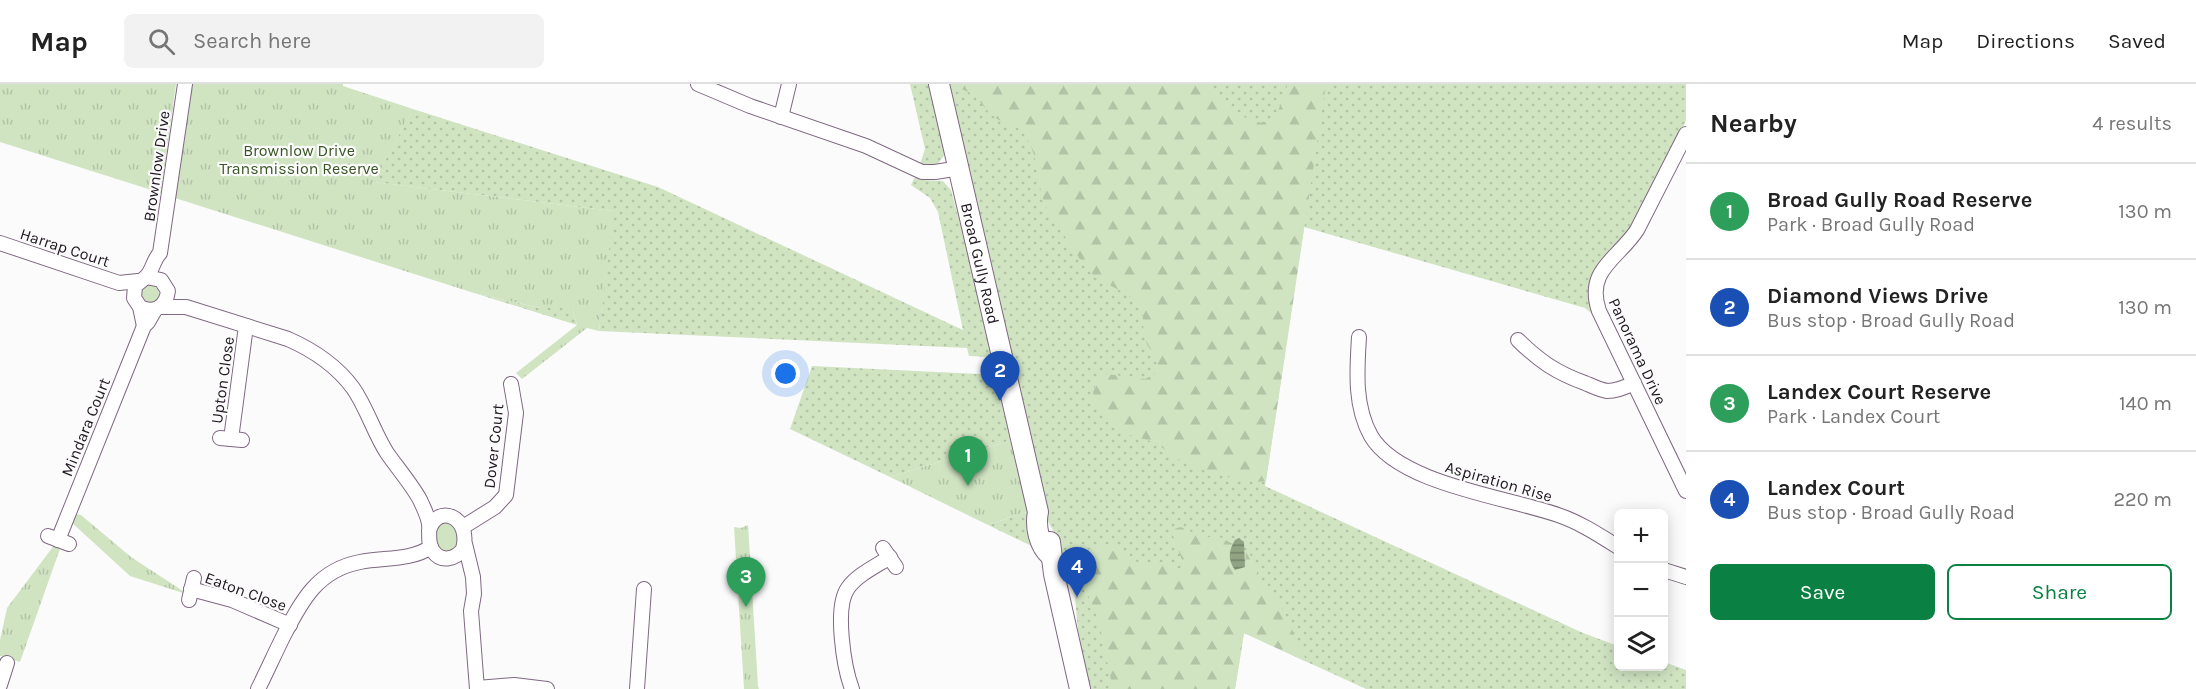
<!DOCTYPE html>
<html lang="en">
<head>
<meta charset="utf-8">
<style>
  body { margin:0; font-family:Karla,sans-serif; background:#f2f2f2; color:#222 }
  .controls { position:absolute; right:18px; bottom:18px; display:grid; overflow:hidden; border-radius:9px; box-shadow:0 3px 15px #0003 }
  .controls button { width:54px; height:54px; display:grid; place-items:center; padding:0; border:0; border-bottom:2px solid #e0e0e0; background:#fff; color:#222; font:30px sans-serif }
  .you { position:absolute; left:786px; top:290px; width:21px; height:21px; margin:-15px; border:4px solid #fff; border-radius:50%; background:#1a73e8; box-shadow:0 0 0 9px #1a73e833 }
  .badge { display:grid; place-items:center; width:39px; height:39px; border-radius:50%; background:#0b8043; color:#fff; font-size:20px; font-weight:700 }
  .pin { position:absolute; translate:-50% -50px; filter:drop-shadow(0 2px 3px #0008) }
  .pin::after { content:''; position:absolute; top:32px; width:21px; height:18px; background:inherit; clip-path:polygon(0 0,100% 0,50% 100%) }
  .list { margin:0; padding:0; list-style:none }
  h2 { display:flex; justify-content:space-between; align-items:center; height:78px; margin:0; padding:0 24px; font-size:26px }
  h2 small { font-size:20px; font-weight:400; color:#767676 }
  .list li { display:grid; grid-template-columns:39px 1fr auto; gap:18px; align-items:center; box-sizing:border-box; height:96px; padding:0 24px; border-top:2px solid #e0e0e0 }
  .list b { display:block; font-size:22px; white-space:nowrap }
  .list p { margin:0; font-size:20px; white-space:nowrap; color:#767676 }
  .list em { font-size:20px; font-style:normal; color:#767676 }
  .actions { display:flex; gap:12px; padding:18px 24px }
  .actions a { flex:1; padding:14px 0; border:2px solid #0b8043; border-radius:9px; text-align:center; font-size:21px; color:#0b8043 }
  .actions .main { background:#0b8043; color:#fff }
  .icon { flex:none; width:33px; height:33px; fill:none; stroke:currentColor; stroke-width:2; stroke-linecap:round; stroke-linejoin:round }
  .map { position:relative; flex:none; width:1686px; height:605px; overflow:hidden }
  header { display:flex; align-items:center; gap:36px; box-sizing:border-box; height:84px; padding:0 30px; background:#fff; border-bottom:2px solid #e0e0e0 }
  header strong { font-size:28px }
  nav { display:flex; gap:33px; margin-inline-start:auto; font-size:21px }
  .search { width:420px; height:54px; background:#f2f2f2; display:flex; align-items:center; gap:15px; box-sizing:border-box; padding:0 21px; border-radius:9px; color:#767676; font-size:22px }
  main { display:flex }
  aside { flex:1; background:#fff }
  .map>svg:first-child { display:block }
  .grass { fill:url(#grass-dots) }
  .forest { fill:url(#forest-firs) }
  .park { fill:url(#park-tufts) }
  .garden { fill:#d0e4c2 }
  .water { fill:url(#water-rules) }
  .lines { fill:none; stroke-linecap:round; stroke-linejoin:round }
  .street-casing { stroke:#7f6882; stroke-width:16 }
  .secondary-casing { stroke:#7f6882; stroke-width:22 }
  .street { stroke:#fff; stroke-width:14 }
  .secondary { stroke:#fff; stroke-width:20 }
  .labels { text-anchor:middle; stroke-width:4.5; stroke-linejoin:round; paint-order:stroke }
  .park-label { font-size:16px; fill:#3a5524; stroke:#fbfbfb }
  .street-label { font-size:16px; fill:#1f1620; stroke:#fbfbfb }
</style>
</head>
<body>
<header>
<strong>Map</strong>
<div class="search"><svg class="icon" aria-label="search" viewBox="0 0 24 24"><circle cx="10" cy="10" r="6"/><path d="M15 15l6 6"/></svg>Search here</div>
<nav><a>Map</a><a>Directions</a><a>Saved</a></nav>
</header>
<main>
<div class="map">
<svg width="1686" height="605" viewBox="0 0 1686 605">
  <defs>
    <pattern id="grass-dots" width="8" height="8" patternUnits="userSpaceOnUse" patternTransform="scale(1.5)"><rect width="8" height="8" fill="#d0e4c2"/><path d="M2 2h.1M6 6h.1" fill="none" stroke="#b2c3a6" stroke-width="1.8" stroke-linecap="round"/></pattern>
    <pattern id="forest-firs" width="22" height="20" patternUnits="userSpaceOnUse" patternTransform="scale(1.5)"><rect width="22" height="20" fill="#d0e4c2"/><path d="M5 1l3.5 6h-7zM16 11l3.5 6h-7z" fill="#b2c3a6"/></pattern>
    <pattern id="park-tufts" width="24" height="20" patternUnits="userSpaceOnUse" patternTransform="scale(1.5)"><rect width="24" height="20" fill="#d0e4c2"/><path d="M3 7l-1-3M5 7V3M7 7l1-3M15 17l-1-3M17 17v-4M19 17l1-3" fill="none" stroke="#b2c3a6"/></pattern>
    <pattern id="water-rules" width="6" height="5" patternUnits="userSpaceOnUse" patternTransform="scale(1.5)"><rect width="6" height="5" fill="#90a382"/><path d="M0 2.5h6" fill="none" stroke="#75846a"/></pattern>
  </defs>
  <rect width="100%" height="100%" fill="#fbfbfb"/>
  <g class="grass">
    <polygon points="910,0 932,0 946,69 937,81 927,82 920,80 925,65"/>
    <polygon points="946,0 1686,0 1686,36 1684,41 1633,142 1594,187 1590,202 1598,235 1585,224 1304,143 1265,402 1583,549 1618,562 1618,582 1664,582 1664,578 1686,586 1686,605 1366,605 1244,549 1235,605 1090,605 1078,546 1075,514 1068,486 1055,467 1053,457 1054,448 1046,434 970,90"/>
    <polygon points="413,25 658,103 963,246 938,128 930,114 911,101 915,93 923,96 943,97 951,106 995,270 989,273 969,272 967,264 599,247 613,127 373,98"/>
    <polygon points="474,209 540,224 572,224 577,241"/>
    <polygon points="812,282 1000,291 1015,355 890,393 790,345"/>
    <polygon points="1032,426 1042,467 988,441"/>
  </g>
  <g class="forest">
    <path d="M 946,0 L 1202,0 L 1247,35 L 1262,39 L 1273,35 L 1278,27 L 1288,0 L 1326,0 L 1266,397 C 1248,401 1199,386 1182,377 C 1172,373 1164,364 1155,359 C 1144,354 1131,353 1120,347 C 1098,334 1080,308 1106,290 L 1145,295 L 1157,289 C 1161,276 1149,267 1145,255 C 1142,245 1145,234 1140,224 C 1133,208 1102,201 1089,187 C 1081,178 1075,167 1068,157 C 1059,143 1050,134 1044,118 C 1037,97 1038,66 1023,49 C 1017,41 1006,41 999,36 C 977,22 979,3 947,4 Z"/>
    <path d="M 1180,443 L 1186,445 L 1202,454 L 1218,452 L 1233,460 C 1227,468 1230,475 1233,484 L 1239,486 L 1245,483 L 1246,467 L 1254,475 L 1260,502 L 1278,518 L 1284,528 L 1307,578 L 1244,549 L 1235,605 L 1113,605 L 1098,535 L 1078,487 L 1080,473 L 1089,465 L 1109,462 L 1124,466 L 1138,479 L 1144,481 L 1163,478 L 1179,486 L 1182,485 L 1184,481 L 1172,449 L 1175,445 Z"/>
  </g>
  <g class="park">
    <polygon points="0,0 176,0 161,109 0,58"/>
    <polygon points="191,0 343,0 343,2 413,25 374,98 614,127 599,247 587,244 522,295 516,289 577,241 572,224 540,224 474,209 175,114"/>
    <polygon points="1015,355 1032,426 988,441 890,393"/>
    <polygon points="73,430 81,431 131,473 186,509 186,510 130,492 70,437"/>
    <polygon points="748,441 758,602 759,605 744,605 734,443 741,444"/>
    <polygon points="55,460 61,462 20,578 0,572 0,556 7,524"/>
  </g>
  <g class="garden">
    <circle cx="150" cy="210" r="9"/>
    <path d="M 444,438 L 448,438 L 459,446 L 457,463 L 446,469 C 432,463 433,446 444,438 Z"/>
  </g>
  <path class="water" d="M 1239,454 L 1244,458 L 1245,483 L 1235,486 C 1227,475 1229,466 1235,456 Z"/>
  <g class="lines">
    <defs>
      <g id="street">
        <polyline points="698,0 750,22 866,62 922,88 935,88 960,84"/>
        <polyline points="781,33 789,0"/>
        <path d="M 1686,50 L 1637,146 C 1618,175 1585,186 1599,227 L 1686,407"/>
        <polyline points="0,159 119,199 138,197"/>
        <path d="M 146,193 C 153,186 153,176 160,169 L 185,0"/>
        <path d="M 140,223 C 154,230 166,223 168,207 L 161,196 L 146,193 L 135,202 L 134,214 L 140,223 L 144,242"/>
        <path d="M 160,223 L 186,223 L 288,255 C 313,266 336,281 353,304 C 367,324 374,349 387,369 C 396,382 416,406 421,418 C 424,425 428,432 429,440 C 430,449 427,459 433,467 C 441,479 456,475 463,465 C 472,433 437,418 429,447"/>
        <path d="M 1359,253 C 1357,286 1354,322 1371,352 C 1399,400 1507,413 1558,431 C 1579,438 1599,451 1618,463"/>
        <path d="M 1518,256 C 1539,277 1557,289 1585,299 C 1592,302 1600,306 1607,307 C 1617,307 1626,303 1634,299"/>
        <polyline points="220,354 242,356"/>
        <polyline points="231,355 246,242"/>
        <polyline points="463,443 495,423 506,411 516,329 511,300"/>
        <polyline points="48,452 69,460"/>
        <polyline points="58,456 144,242 148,238 155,226"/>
        <polyline points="465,460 473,493 474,510 471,527 477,605"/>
        <polyline points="883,464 896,483"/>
        <polyline points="1664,486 1686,493"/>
        <polyline points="191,505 232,516 290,541"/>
        <polyline points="189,516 194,494"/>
        <polyline points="0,601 7,579"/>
        <polyline points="477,604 514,601 547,605"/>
        <path d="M 258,605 C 267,587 275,569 284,551 C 302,516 318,486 360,478 C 384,473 410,477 431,463"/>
        <polyline points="637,605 644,505"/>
        <path d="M 852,605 C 844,584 834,523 848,504 C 857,491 876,482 890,473"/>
      </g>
      <g id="secondary">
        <path id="s1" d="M 939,0 L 1038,428 C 1035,442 1039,462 1050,471"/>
        <polyline points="1050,458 1054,490 1080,605"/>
      </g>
    </defs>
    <use href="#street" class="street-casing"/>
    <use href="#secondary" class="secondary-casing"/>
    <use href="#street" class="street"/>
    <use href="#secondary" class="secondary"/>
  </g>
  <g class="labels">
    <g class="park-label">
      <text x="299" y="72">Brownlow Drive<tspan x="299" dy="18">Transmission Reserve</tspan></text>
    </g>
    <g class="street-label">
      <text transform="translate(156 82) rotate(-82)" y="6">Brownlow Drive</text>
      <text transform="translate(65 163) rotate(18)" y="6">Harrap Court</text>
      <text dy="6" stroke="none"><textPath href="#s1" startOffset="184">Broad Gully Road</textPath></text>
      <text transform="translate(1638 267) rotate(65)" y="6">Panorama Drive</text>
      <text transform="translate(222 296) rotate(-82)" y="6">Upton Close</text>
      <text transform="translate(85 343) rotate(-68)" y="6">Mindara Court</text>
      <text transform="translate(493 362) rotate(-84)" y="6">Dover Court</text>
      <text transform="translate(1499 397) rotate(16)" y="6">Aspiration Rise</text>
      <text transform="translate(246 507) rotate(20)" y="6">Eaton Close</text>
    </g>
  </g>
</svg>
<div class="controls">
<button>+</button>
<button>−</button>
<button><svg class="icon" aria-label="layers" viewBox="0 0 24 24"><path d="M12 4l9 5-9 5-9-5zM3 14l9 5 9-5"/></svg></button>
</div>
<div class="you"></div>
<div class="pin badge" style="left:968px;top:402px;background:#2e9e5b">1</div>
<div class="pin badge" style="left:1000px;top:317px;background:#1a4fb4">2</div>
<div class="pin badge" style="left:746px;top:523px;background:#2e9e5b">3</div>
<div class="pin badge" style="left:1077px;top:513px;background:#1a4fb4">4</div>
</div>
<aside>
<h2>Nearby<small>4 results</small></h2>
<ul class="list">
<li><span class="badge" style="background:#2e9e5b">1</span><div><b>Broad Gully Road Reserve</b><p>Park · Broad Gully Road</p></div><em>130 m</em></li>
<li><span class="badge" style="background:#1a4fb4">2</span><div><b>Diamond Views Drive</b><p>Bus stop · Broad Gully Road</p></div><em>130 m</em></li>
<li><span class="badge" style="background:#2e9e5b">3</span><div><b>Landex Court Reserve</b><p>Park · Landex Court</p></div><em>140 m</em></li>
<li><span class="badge" style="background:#1a4fb4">4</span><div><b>Landex Court</b><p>Bus stop · Broad Gully Road</p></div><em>220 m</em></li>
</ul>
<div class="actions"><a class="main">Save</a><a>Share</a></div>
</aside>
</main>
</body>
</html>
